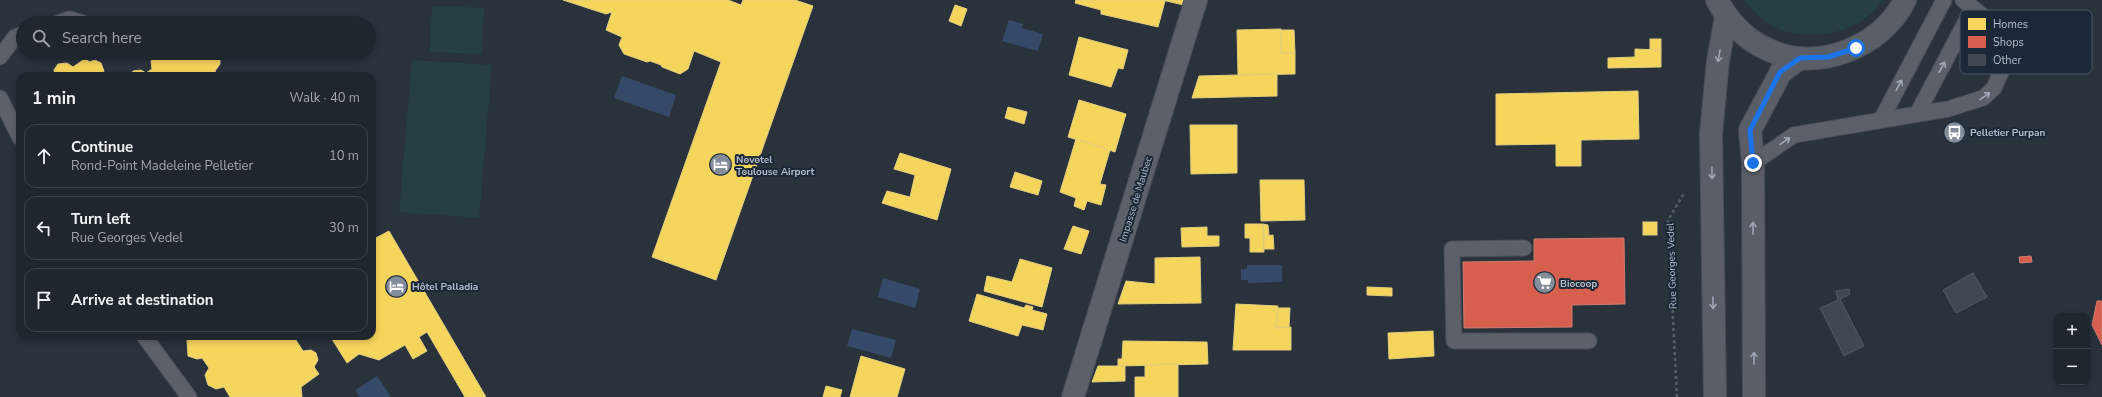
<!DOCTYPE html>
<html lang="en">
<head>
<meta charset="utf-8">
<style>
  body { margin:0; font-family:"Nunito Sans",sans-serif; background:#282e35; color:#f1f3f6 }
  .controls { position:absolute; right:12px; bottom:12px; display:grid; overflow:hidden; border-radius:8px; box-shadow:0 2px 6px #0003 }
  .controls button { width:36px; height:36px; display:grid; place-items:center; padding:0; border:0; border-bottom:1px solid #3d4349; background:#20262d; color:#f1f3f6; font:20px sans-serif }
  .stop { position:absolute; width:12px; height:12px; margin:-9px; border:3px solid #1a73e8; border-radius:50%; background:#fff }
  .stop.end { background:#1a73e8; border-color:#fff; box-shadow:0 1px 4px #0008 }
  .list { margin:0; padding:0; list-style:none }
  h2 { display:flex; justify-content:space-between; align-items:center; height:52px; margin:0; padding:0 16px; font-size:17px }
  h2 small { font-size:13px; font-weight:400; color:#a2a5aa }
  .list li { display:grid; grid-template-columns:26px 1fr auto; gap:12px; align-items:center; box-sizing:border-box; height:64px; margin:0 8px 8px; padding:0 8px; border:1px solid #3d4349; border-radius:12px }
  .list b { display:block; font-size:15px; white-space:nowrap }
  .list p { margin:0; font-size:13px; white-space:nowrap; color:#a2a5aa }
  .list em { font-size:13px; font-style:normal; color:#a2a5aa }
  .icon { flex:none; width:22px; height:22px; fill:none; stroke:currentColor; stroke-width:2; stroke-linecap:round; stroke-linejoin:round }
  .map { position:relative; flex:none; width:2102px; height:397px; overflow:hidden }
  .search { position:absolute; background:#20262d; box-shadow:0 2px 6px #0003; left:16px; top:16px; width:360px; height:44px; display:flex; align-items:center; gap:10px; box-sizing:border-box; padding:0 14px; border-radius:22px; color:#a2a5aa; font-size:15px }
  .panel { position:absolute; background:#20262d; box-shadow:0 2px 6px #0003; left:16px; top:72px; width:360px; height:268px; border-radius:12px }
  .map>svg:first-child { display:block }
  .green { fill:#263f43 }
  .water { fill:#344a68 }
  .homes { fill:#f6d55c; stroke:#e2ce7e }
  .shops { fill:#d6604d; stroke:#cc7c73 }
  .building { fill:#424852; stroke:#525963 }
  .lines { fill:none; stroke-linecap:round; stroke-linejoin:round }
  .lane-casing { stroke:#494e56; stroke-width:17 }
  .street-casing { stroke:#494e56; stroke-width:24 }
  .secondary-casing { stroke:#494e56; stroke-width:24 }
  .path { stroke:#586067; stroke-width:2.5; stroke-dasharray:3 3; stroke-linecap:butt }
  .lane { stroke:#5c6169; stroke-width:15 }
  .street { stroke:#5c6169; stroke-width:22 }
  .secondary { stroke:#5a5f67; stroke-width:22 }
  .oneway { stroke:#9ea6b4 }
  .oneway2 { stroke:#a3abb9 }
  .route { stroke:#1a73e8; stroke-width:5 }
  .labels { text-anchor:middle; stroke-width:4; stroke-linejoin:round; paint-order:stroke }
  .poi-label { font-size:10px; font-weight:bold; fill:#b5becd; stroke:#1c2838; text-anchor:start }
  .street-label { font-size:10px; fill:#b5becd; stroke:#1c2838 }
  .key { fill:#1c2838; stroke:#4a5565; stroke-width:1 }
  .key-label { font-size:11px; fill:#b5becd }
</style>
</head>
<body>
<div class="map">
<svg width="2102" height="397" viewBox="0 0 2102 397">
  <rect width="100%" height="100%" fill="#2a323c"/>
  <g class="green">
    <path d="M 1744,0 L 1883,0 C 1865,30 1816,42 1785,31 C 1768,26 1754,13 1744,0 Z"/>
    <polygon points="432,6 484,8 482,54 430,52"/>
    <polygon points="412,60 492,65 479,218 399,212"/>
  </g>
  <g class="water">
    <polygon points="1009,20 1023,24 1022,28 1043,34 1038,51 1002,41"/>
    <polygon points="622,76 676,95 669,117 614,98"/>
    <polygon points="1247,265 1282,265 1282,282 1248,283 1248,280 1241,280 1241,269 1247,269"/>
    <polygon points="883,278 920,289 915,308 878,297"/>
    <polygon points="852,329 896,340 891,358 847,346"/>
    <polygon points="377,376 391,397 359,397 355,390"/>
  </g>
  <g class="homes">
    <polygon points="563,0 728,0 741,5 743,0 795,0 813,6 716,280 652,257 721,62 694,51 688,69 680,74 662,67 661,65 650,61 647,62 624,54 619,45 622,37 606,30 612,12 606,14"/>
    <polygon points="1076,0 1162,0 1165,1 1158,27 1101,14 1101,10 1075,3"/>
    <polygon points="1162,0 1186,0 1184,5"/>
    <polygon points="955,5 967,9 961,26 949,21"/>
    <polygon points="1281,29 1281,53 1295,53 1295,74 1238,75 1237,30"/>
    <polygon points="1281,30 1294,30 1295,53 1281,53"/>
    <polygon points="1079,37 1128,50 1123,69 1118,68 1111,87 1069,75"/>
    <rect x="1650" y="39" width="11" height="11"/>
    <polygon points="1635,49 1661,50 1661,67 1608,68 1608,58 1635,57"/>
    <polygon points="174,53 216,54 220,59 220,64 215,71 218,76 130,76 133,71 141,70 146,73 152,69 151,61 155,56 163,55 169,59"/>
    <polygon points="86,58 89,62 95,60 101,63 104,71 101,76 55,76 54,70 58,64 67,63 73,67"/>
    <polygon points="1277,74 1277,96 1192,98 1199,76"/>
    <polygon points="1638,91 1639,139 1581,140 1581,166 1556,166 1556,144 1496,145 1496,94"/>
    <polygon points="1079,100 1126,114 1115,152 1068,137"/>
    <polygon points="1008,107 1027,112 1024,124 1005,118"/>
    <polygon points="1190,125 1237,125 1237,173 1191,174"/>
    <polygon points="1076,139 1110,150 1100,184 1106,185 1101,205 1087,201 1084,210 1074,206 1076,198 1060,192"/>
    <polygon points="900,153 951,169 937,220 882,203 887,191 910,197 915,175 894,169"/>
    <polygon points="1015,172 1042,181 1038,195 1010,187"/>
    <polygon points="1260,180 1304,180 1305,220 1261,221"/>
    <rect x="1643" y="222" width="14" height="13"/>
    <polygon points="1245,224 1263,224 1264,252 1250,252 1250,238 1245,238"/>
    <polygon points="1263,224 1268,225 1269,236 1264,236"/>
    <polygon points="1073,226 1089,231 1081,254 1064,249"/>
    <polygon points="1207,227 1207,236 1219,236 1219,246 1182,247 1181,228"/>
    <polygon points="389,231 486,397 465,397 427,332 419,337 427,351 413,359 405,345 379,360 359,354 347,363 330,336 372,336 372,240"/>
    <polygon points="1273,235 1274,249 1264,249 1264,236"/>
    <polygon points="1200,257 1201,303 1118,304 1126,281 1155,284 1155,258"/>
    <polygon points="1020,259 1052,268 1042,307 984,291 987,276 1012,282"/>
    <polygon points="1367,287 1392,288 1392,296 1367,295"/>
    <polygon points="977,294 1024,308 1026,305 1033,307 1032,310 1047,314 1043,330 1022,325 1018,336 969,321"/>
    <polygon points="1236,304 1278,306 1276,328 1291,327 1291,350 1233,350"/>
    <polygon points="1278,308 1290,308 1289,327 1276,328"/>
    <polygon points="1433,331 1434,356 1389,359 1388,333"/>
    <polygon points="190,336 295,336 294,337 303,351 311,350 316,353 318,360 314,367 319,374 301,387 302,397 230,397 224,387 216,389 208,385 205,375 209,368 202,358 197,359 188,356 187,340"/>
    <polygon points="1123,341 1207,342 1208,364 1118,366 1118,359 1122,359"/>
    <polygon points="861,356 905,369 897,397 850,397"/>
    <polygon points="1178,364 1178,397 1135,397 1135,377 1145,377 1145,365"/>
    <polygon points="1098,366 1125,366 1125,381 1092,382"/>
    <polygon points="826,386 842,390 840,397 823,397"/>
  </g>
  <g class="shops">
    <polygon points="1624,238 1625,304 1572,305 1572,327 1464,328 1463,262 1534,261 1534,239"/>
    <polygon points="2031,256 2032,262 2020,263 2019,257"/>
    <polygon points="2097,301 2102,301 2102,345 2092,325"/>
  </g>
  <g class="building">
    <polygon points="1973,273 1987,297 1956,313 1943,290"/>
    <polygon points="1849,289 1850,294 1840,299 1864,346 1844,356 1820,308 1838,300 1836,291"/>
  </g>
  <g class="lines">
    <defs>
      <g id="lane">
        <polyline points="58,23 69,19 83,23"/>
        <polyline points="0,57 15,37 23,34"/>
        <polyline points="0,98 20,138"/>
        <polyline points="1917,114 1973,8"/>
        <polyline points="1881,120 1944,0"/>
        <polyline points="1753,163 1794,135 1948,109 1983,98 1994,88 2007,59 2007,50 2000,30 1963,0"/>
        <polyline points="1524,248 1452,249 1454,341 1589,341"/>
        <polyline points="144,336 189,397"/>
      </g>
      <polyline id="street" points="1073,397 1196,0"/>
      <g id="secondary">
        <path d="M 1717,0 C 1729,22 1745,40 1769,50 C 1817,73 1882,47 1905,0"/>
        <polyline points="1715,397 1711,134 1718,61 1726,17"/>
        <polyline points="1754,397 1753,163 1750,130 1781,72 1800,58"/>
      </g>
    </defs>
    <use href="#lane" class="lane-casing"/>
    <use href="#street" class="street-casing"/>
    <use href="#secondary" class="secondary-casing"/>
    <polyline class="path" points="1677,397 1668,220 1685,192"/>
    <use href="#lane" class="lane"/>
    <use href="#street" class="street"/>
    <use href="#secondary" class="secondary"/>
  </g>
  <defs><path id="oneway-shaft" d="M-6 0H5M1.5-3L5.5 0L1.5 3" fill="none" stroke-width="1.6" stroke-linecap="round" stroke-linejoin="round"/></defs>
  <g class="oneway">
    <use href="#oneway-shaft" transform="translate(1719 56) rotate(100)"/>
    <use href="#oneway-shaft" transform="translate(1712 173) rotate(89)"/>
    <use href="#oneway-shaft" transform="translate(1753 228) rotate(-90)"/>
    <use href="#oneway-shaft" transform="translate(1713 303) rotate(89)"/>
    <use href="#oneway-shaft" transform="translate(1754 358) rotate(-90)"/>
  </g>
  <g class="oneway2">
    <use href="#oneway-shaft" transform="translate(1942 67) rotate(-62)"/>
    <use href="#oneway-shaft" transform="translate(1899 85) rotate(-62)"/>
    <use href="#oneway-shaft" transform="translate(1985 96) rotate(-36)"/>
    <use href="#oneway-shaft" transform="translate(1785 141) rotate(-34)"/>
  </g>
  <g class="lines">
    <polyline class="route" points="1753,163 1750,130 1780,72 1800,58 1828,57 1856,48"/>
  </g>
  <defs>
    <symbol id="bus-disc" viewBox="-11 -11 22 22"><circle r="9.5" fill="#848d9a" stroke="#1c2838"/><path d="M-5-6H5V4H4V6H2V4H-2V6H-4V4H-5ZM-3.5-4V0h7V-4ZM-3.5 1.2v1.5H-2V1.2ZM2 1.2v1.5H3.5V1.2Z" fill="#fff"/></symbol>
    <symbol id="hotel-disc" viewBox="-11 -11 22 22"><circle r="9.5" fill="#848d9a" stroke="#1c2838"/><path d="M-6-4.5h1.5V1H6V5H4.5V3h-9V5H-6ZM-4 0a1.8 1.8 0 1 1 3.6 0ZM.5 0V-2.5h3Q6-2.5 6 0Z" fill="#fff"/></symbol>
    <symbol id="supermarket-disc" viewBox="-11 -11 22 22"><circle r="9.5" fill="#848d9a" stroke="#1c2838"/><path d="M-6-5.5h2.5l.6 2H6L4.5 2H-2.5L-4.4-4H-6ZM-1.5 3.2a1.3 1.3 0 1 0 .1 0ZM3 3.2a1.3 1.3 0 1 0 .1 0Z" fill="#fff"/></symbol>
  </defs>
  <g fill-rule="evenodd">
    <use href="#bus-disc" x="1942" y="120" width="25" height="25"/>
    <use href="#hotel-disc" x="708" y="152" width="25" height="25"/>
    <use href="#supermarket-disc" x="1532" y="270" width="25" height="25"/>
    <use href="#hotel-disc" x="384" y="274" width="25" height="25"/>
  </g>
  <g class="labels">
    <g class="poi-label">
      <text x="1970" y="136">Pelletier Purpan</text>
      <text x="736" y="163">Novotel<tspan x="736" dy="12">Toulouse Airport</tspan></text>
      <text x="1560" y="287">Biocoop</text>
      <text x="412" y="290">Hôtel Palladia</text>
    </g>
    <g class="street-label">
      <text transform="translate(1135 199) rotate(-73)" y="4">Impasse de Maubec</text>
      <text transform="translate(1671 266) rotate(-92)" y="4">Rue Georges Vedel</text>
    </g>
  </g>
  <rect x="1960" y="10" width="132" height="64" rx="6" class="key"/>
  <rect x="1968" y="18" width="18" height="12" fill="#f6d55c"/>
  <rect x="1968" y="36" width="18" height="12" fill="#d6604d"/>
  <rect x="1968" y="54" width="18" height="12" fill="#424852"/>
  <g class="key-label">
    <text x="1993" y="28">Homes</text>
    <text x="1993" y="46">Shops</text>
    <text x="1993" y="64">Other</text>
  </g>
</svg>
<div class="controls">
<button>+</button>
<button>−</button>
</div>
<div class="stop" style="left:1856px;top:48px"></div>
<div class="stop end" style="left:1753px;top:163px"></div>
<div class="search"><svg class="icon" aria-label="search" viewBox="0 0 24 24"><circle cx="10" cy="10" r="6"/><path d="M15 15l6 6"/></svg>Search here</div>
<section class="panel">
<h2>1 min<small>Walk · 40 m</small></h2>
<ul class="list">
<li><svg class="icon" aria-label="ahead" viewBox="0 0 24 24"><path d="M12 20V5M6 11l6-6 6 6"/></svg><div><b>Continue</b><p>Rond-Point Madeleine Pelletier</p></div><em>10 m</em></li>
<li><svg class="icon" aria-label="left" viewBox="0 0 24 24"><path d="M17 20v-9H6M10 6l-5 5 5 5"/></svg><div><b>Turn left</b><p>Rue Georges Vedel</p></div><em>30 m</em></li>
<li><svg class="icon" aria-label="arrive" viewBox="0 0 24 24"><path d="M6 21V4h12l-3 4 3 4H6"/></svg><div><b>Arrive at destination</b></div></li>
</ul>
</section>
</div>
</body>
</html>
